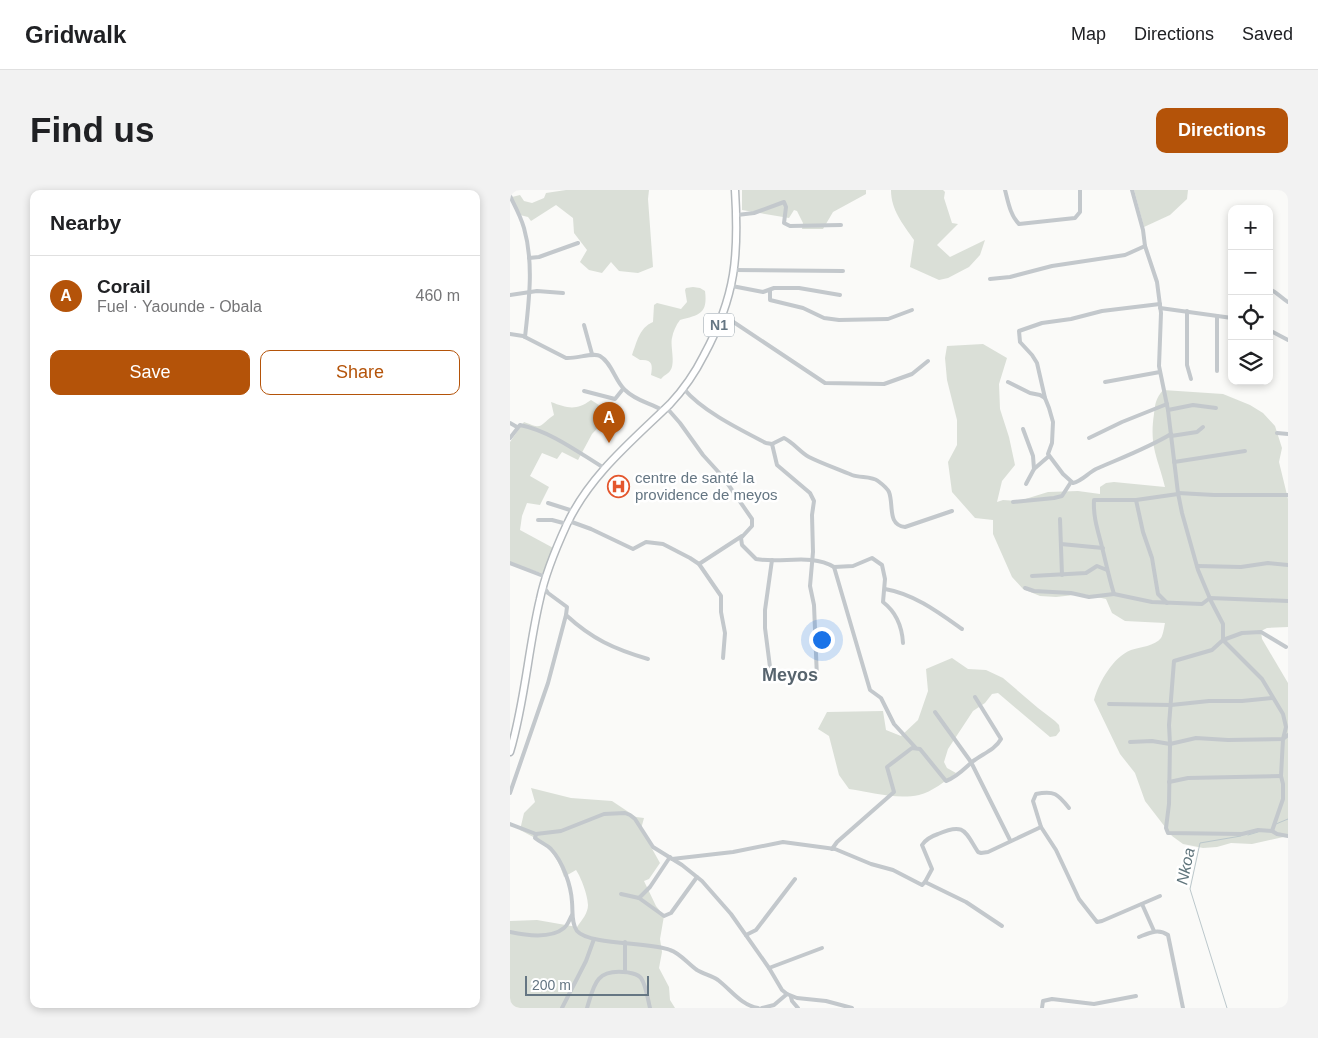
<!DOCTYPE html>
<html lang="en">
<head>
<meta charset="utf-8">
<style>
  body { margin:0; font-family:Helvetica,sans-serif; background:#f2f2f2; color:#202124 }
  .controls { position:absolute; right:15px; top:15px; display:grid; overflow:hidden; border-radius:10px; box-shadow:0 2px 8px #0003 }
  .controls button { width:45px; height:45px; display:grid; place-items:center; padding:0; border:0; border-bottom:1px solid #e0e0e0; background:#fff; color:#202124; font:25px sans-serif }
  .scale { position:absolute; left:15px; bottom:12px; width:124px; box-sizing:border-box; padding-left:5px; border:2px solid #657683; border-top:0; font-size:14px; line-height:18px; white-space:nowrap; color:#657683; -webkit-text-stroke:4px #fff; paint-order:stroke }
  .you { position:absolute; left:311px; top:449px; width:18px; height:18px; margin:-12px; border:4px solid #fff; border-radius:50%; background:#1a73e8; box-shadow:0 0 0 8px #1a73e833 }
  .badge { display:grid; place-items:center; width:32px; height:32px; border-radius:50%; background:#b45309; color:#fff; font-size:16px; font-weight:700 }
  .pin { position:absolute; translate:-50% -41px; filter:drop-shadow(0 1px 2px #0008) }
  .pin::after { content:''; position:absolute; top:26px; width:18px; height:15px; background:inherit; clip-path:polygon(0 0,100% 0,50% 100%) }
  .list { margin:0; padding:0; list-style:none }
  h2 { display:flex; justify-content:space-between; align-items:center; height:65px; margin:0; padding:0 20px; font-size:21px }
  h2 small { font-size:16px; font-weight:400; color:#757577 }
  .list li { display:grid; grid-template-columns:32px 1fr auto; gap:15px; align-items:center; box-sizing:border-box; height:80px; padding:0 20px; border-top:1px solid #e0e0e0 }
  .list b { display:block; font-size:19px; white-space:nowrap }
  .list p { margin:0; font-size:16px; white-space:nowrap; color:#757577 }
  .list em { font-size:16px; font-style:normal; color:#757577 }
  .actions { display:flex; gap:10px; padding:15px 20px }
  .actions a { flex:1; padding:11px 0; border:1px solid #b45309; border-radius:10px; text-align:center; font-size:18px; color:#b45309 }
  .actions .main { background:#b45309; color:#fff }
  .icon { flex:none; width:28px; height:28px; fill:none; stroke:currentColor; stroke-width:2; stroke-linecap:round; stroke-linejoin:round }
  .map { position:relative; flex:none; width:778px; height:818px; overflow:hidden; border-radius:10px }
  header { display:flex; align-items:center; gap:30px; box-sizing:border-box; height:70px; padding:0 25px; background:#fff; border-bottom:1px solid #e0e0e0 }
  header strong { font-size:24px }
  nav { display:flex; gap:28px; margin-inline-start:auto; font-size:18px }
  .intro { display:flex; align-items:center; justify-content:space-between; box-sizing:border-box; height:120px; padding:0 30px }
  h1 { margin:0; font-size:35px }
  .button { padding:12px 22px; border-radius:10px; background:#b45309; color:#fff; font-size:18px; font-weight:700 }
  main { display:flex; gap:30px; padding:0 30px }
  aside { flex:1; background:#fff; border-radius:10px; box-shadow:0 2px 8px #0003 }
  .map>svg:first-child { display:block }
  .green { fill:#dadfd7 }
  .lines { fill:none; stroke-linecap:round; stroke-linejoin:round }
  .stream { stroke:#bbc7cb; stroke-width:1 }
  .trunk-casing { stroke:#b4b9bd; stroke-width:9 }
  .minor { stroke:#c3c8cc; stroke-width:4 }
  .trunk { stroke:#fff; stroke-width:6 }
  .labels { text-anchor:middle; stroke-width:5; stroke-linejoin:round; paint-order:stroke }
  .shield { fill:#fff; stroke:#939fa8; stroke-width:1 }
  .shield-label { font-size:14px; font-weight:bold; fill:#657683 }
  .poi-label { font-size:15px; fill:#657683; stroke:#fff; text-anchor:start }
  .water-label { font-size:16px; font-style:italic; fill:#60757c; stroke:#fff }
  .quarter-label { font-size:18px; font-weight:bold; fill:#57646e; stroke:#fff }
</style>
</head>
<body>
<header>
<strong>Gridwalk</strong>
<nav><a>Map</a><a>Directions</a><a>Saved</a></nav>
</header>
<div class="intro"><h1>Find us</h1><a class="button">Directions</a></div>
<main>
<aside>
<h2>Nearby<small></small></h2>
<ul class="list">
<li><span class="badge">A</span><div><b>Corail</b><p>Fuel · Yaounde - Obala</p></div><em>460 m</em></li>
</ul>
<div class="actions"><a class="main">Save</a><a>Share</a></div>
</aside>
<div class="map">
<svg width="778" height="818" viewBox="0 0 778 818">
  <rect width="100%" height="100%" fill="#fafaf8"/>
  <g class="green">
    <polygon points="56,0 139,0 138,9 143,77 128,83 109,81 101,72 92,83 79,80 70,72 77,60 64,43 63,28 46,15 21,31 18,27 10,25 2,7 10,5 14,11 22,13 34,8 36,3"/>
    <polygon points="232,0 356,0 356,4 323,22 313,39 292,39 293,33 287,21 284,20 279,28 232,20"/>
    <path d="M 381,0 L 433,0 L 435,2 L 434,8 L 442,33 L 448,34 L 427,55 L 440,67 L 475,50 L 470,65 L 459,77 L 438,88 L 429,90 L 400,77 L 404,50 C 393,34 381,20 381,0 Z"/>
    <polygon points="624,0 678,0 677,9 660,25 634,37"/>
    <path d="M 183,97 L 190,98 L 195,101 C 198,124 189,125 170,130 C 166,135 163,142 162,148 C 160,156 166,174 160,181 C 158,184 154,185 151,189 L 141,185 C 143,174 142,169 130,170 L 122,165 C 127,152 129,138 143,132 L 144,115 L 147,113 L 171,119 L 177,112 L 175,100 L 176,98 Z"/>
    <path d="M 473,154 L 497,168 L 489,194 L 490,219 L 499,247 L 505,275 L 492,291 L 487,312 L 493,310 L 509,311 L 538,302 L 568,301 L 590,304 L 590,297 L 596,293 L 604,292 L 655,297 C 648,268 639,257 644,224 C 645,214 646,208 653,200 L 713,204 L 740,215 L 753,223 L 765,236 L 772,258 L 769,272 L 778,309 L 778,437 L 757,438 L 751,441 L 752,449 L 778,493 L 778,646 L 742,654 L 721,653 L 707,657 L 693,658 L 673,654 L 662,646 L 635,611 L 625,583 L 610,564 L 584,510 C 589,492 603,467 621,460 C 630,457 645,456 651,448 C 653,445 654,438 655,433 L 615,431 L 602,423 L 596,409 L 573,404 L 546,407 L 530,406 L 513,399 L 502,387 L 483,344 L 483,330 L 465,328 L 442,302 L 438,272 L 447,255 L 447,230 L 437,190 L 435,168 L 437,156 Z"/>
    <path d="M 81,210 L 97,220 L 96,229 L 82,244 L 68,270 L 52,262 L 47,269 L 32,263 L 20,286 L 39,297 L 30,315 L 17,313 L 12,326 L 10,340 L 47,360 L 37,385 L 0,373 L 0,252 L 14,232 C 34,240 28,236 44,225 L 41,212 C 57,218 66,221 81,210 Z"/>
    <path d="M 442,468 L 458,479 L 476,480 L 493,488 L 528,518 L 545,531 L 549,535 L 550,541 L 546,546 L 540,547 L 488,503 L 482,504 L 475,513 L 463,521 L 438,559 L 434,572 L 437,578 L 446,583 C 435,591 422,602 409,605 C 386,610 362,602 339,599 L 329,585 L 319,546 L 308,539 L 317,522 L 373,521 L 376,540 L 391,546 L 408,530 L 418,501 L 416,479 Z"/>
    <path d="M 21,598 L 61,608 L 102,611 L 126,627 L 134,628 L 131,639 L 150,673 L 139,689 L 134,691 L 146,716 L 154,726 L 150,749 L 152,762 L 149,778 L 159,797 L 160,810 L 165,818 L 0,818 L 0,731 L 27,730 L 67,737 C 72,730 78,723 78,715 C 78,706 71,687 66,680 L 54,687 C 46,661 34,652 10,640 L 14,623 L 25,612 Z"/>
  </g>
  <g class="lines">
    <g class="stream">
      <polyline points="766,634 778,629"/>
      <polyline points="738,645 748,642"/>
      <polyline points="717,818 680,699 690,653 731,646"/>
    </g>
    <defs>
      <path id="trunk" d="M 0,562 C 15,512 18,459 30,409 C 35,384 46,358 57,334 C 80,285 122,251 160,214 C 174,199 185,183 194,165 C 226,106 229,65 225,0"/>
    </defs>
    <use href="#trunk" class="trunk-casing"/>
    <g class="minor">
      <path d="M 495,0 C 498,11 500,25 509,34 L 565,28 L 570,22 L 570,0"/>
      <polyline points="622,0 633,40 635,56 647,92 651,123 649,176 658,220 668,303 672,323 688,380 701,411 713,434 713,450 752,489 773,524 776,537 773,549 771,586 773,594 773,609 762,641"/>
      <path d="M 0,6 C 5,16 11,27 14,38 C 24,73 19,111 15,147"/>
      <polyline points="227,25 244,23 274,12 276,17 274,33 280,36 331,35"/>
      <polyline points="19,68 29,67 68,53"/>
      <polyline points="224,80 333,81"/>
      <polyline points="480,89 500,87 542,76 615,65 635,56"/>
      <polyline points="222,96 253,102 264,98 289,98 330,105"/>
      <path d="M 759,99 C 767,102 771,108 778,112"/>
      <polyline points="260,100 260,110 293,118 314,128 329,130 378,129 402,120"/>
      <polyline points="0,105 27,101 53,103"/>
      <polyline points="650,118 722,128"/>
      <polyline points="677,121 677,175 681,189"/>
      <polyline points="213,125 315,193 374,194 402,184 418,171"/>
      <polyline points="74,135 82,164"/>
      <polyline points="759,140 778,150"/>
      <path d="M 0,144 L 13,146 L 56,168 C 66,169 84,162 90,166 C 102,173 105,191 115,200 C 126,211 140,213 152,220"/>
      <polyline points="707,181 707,126"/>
      <path d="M 498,192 L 520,203 L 530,205 L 535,208 L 539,218 L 543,232 L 542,253 L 538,264 L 553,284 L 563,293 C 572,291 578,283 586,279 C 611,268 638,258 661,244"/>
      <polyline points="595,192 650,182"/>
      <path d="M 174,199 C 192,221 231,240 256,253 L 262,254 L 274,248 C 284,253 290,262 299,267 C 313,274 328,279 342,285 C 350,288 362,286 368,291 C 372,294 377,298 379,302 C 384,315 377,335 395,337 L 442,321"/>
      <polyline points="74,201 105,209 113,199"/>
      <polyline points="535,208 527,173 522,165 510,152 509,141 532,133 561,129 592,121 650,114"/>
      <path d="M 156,217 L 170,233 L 193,265 L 213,287 L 242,329 L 242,336 L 231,348 L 232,355 L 246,369 C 271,374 301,363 324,377 L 360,500 L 371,508 L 384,534 L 405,557"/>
      <polyline points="658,220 683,215 706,218"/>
      <polyline points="0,233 7,237"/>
      <polyline points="513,239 523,266 524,279"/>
      <polyline points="767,243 778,244"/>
      <polyline points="661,246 687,242 693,237"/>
      <path d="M 0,248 L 10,235 C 40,241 68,262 94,278"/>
      <polyline points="579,248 612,232 657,214"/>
      <polyline points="262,254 267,275 300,303 304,311 302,325 303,362 300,396 304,415 307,488"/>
      <polyline points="664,272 735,261"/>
      <polyline points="516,294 524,279 539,266"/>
      <polyline points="668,303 704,305 778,305"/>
      <path d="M 668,304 L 626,310 L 584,310 C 583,327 588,341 592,357 C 596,373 599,388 604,404 L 642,412 L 692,414 L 700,408 L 778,411"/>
      <polyline points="626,310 633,342 642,368 648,404 657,413"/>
      <polyline points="503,312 544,308 552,306 561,292"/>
      <polyline points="38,313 63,321"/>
      <polyline points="550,329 552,385"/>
      <polyline points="28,330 42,330 57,334"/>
      <polyline points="59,331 81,339 123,359 136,352 153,354 180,368 189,374 211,406 211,422 215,443 213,468"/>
      <polyline points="551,354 593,358"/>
      <polyline points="0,373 36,387"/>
      <polyline points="189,374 232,346"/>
      <polyline points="687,376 731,377 758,373 778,375"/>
      <path d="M 324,377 L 343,376 L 362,368 L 372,375 L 375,389 L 373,412 C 386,422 392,436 393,453"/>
      <polyline points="522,386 576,383 587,376 597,380"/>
      <path d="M 33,396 L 38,403 L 57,417 L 56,425 C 82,449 104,459 138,469"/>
      <polyline points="515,398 524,401 561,403 579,407 604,404"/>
      <path d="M 375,399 C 404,404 428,422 452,439"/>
      <polyline points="776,457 751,442 732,443 713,450 702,460 664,471 659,535 660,554 659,614 656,638 658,643 732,644 748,640 762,641 767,644 778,646"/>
      <polyline points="260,477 255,438 255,420 262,370"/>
      <polyline points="599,514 661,515 699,511 732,511 762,508"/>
      <polyline points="425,522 461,572 500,650"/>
      <polyline points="620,552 642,551 660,554 686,548 718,550 773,549 778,545"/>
      <polyline points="659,592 678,588 771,586"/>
      <polyline points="0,603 38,493 56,425"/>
      <path d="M 559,618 C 548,604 544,600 526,604 L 523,611 L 531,637 L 546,660 L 569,709 L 587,732 L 592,731 L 650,706"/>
      <polyline points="0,634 26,644 51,641 94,624 115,623 120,625 125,629 143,657 172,675 192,691 221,724 259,778 272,800 277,804 287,808 316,811 342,818"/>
      <path d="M 26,644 L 25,648 C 30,652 37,655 41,659 C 53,672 61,695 62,712 C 63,721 61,733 67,741 C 79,755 140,752 160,760 C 170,763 178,774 187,780 C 194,784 202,786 208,790 C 221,800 231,815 248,818"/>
      <path d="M 322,659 L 327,652 L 384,602 L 377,577 L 402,558 L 410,559 L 436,591 C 447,587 454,579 462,572 C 472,564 485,560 491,549 L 465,507"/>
      <path d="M 162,669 L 223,662 L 273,652 L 325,659 L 361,674 L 383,680 L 412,695 L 415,692 L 422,679 L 412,655 C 416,649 422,646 428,644 C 455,632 455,642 468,662 L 471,663 L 478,662 L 531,637"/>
      <polyline points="415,692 456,712 492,736"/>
      <polyline points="111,704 129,708 154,726 161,723 187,687"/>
      <polyline points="129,708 140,697 160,667"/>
      <polyline points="632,714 644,741"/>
      <path d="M 0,742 C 14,745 41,749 54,738 C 58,735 59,730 62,725"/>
      <polyline points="236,745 246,740 285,689"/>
      <path d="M 629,747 C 639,743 648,738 658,745 L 673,818"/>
      <polyline points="259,778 312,758"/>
      <polyline points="115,782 115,752"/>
      <polyline points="281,807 282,811 288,818"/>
      <polyline points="52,818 76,771 84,749"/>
      <path d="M 77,818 C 84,796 85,780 113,782 C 118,782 128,784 131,788 C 136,795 138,810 140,818"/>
      <polyline points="252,818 264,815 277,804"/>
      <polyline points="532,818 533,811 542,809 584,814 626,806"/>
    </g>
    <use href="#trunk" class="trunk"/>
  </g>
  <defs>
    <symbol id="hospital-ring" viewBox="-11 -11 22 22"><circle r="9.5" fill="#fff" stroke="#e4572e" stroke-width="1.5"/><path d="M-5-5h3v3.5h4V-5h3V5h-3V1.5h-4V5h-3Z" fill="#e4572e"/></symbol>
  </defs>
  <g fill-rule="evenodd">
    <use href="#hospital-ring" x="96" y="284" width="25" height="25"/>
  </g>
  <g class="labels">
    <rect class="shield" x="194" y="123.5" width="30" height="23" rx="4"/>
    <g class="shield-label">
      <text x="209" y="140">N1</text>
    </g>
    <g class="poi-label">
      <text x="125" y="293">centre de santé la<tspan x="125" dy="17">providence de meyos</tspan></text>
    </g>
    <g class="water-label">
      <text transform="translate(675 676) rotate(-78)" y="6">Nkoa</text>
    </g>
    <g class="quarter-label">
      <text x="280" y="491">Meyos</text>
    </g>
  </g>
</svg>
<div class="controls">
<button>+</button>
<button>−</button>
<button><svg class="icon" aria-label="locate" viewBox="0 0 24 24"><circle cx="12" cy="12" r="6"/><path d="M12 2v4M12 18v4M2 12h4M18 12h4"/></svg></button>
<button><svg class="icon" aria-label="layers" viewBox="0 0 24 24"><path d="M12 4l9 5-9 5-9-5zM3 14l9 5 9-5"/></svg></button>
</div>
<div class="scale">200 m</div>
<div class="you"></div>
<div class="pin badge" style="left:99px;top:253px">A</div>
</div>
</main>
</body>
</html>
